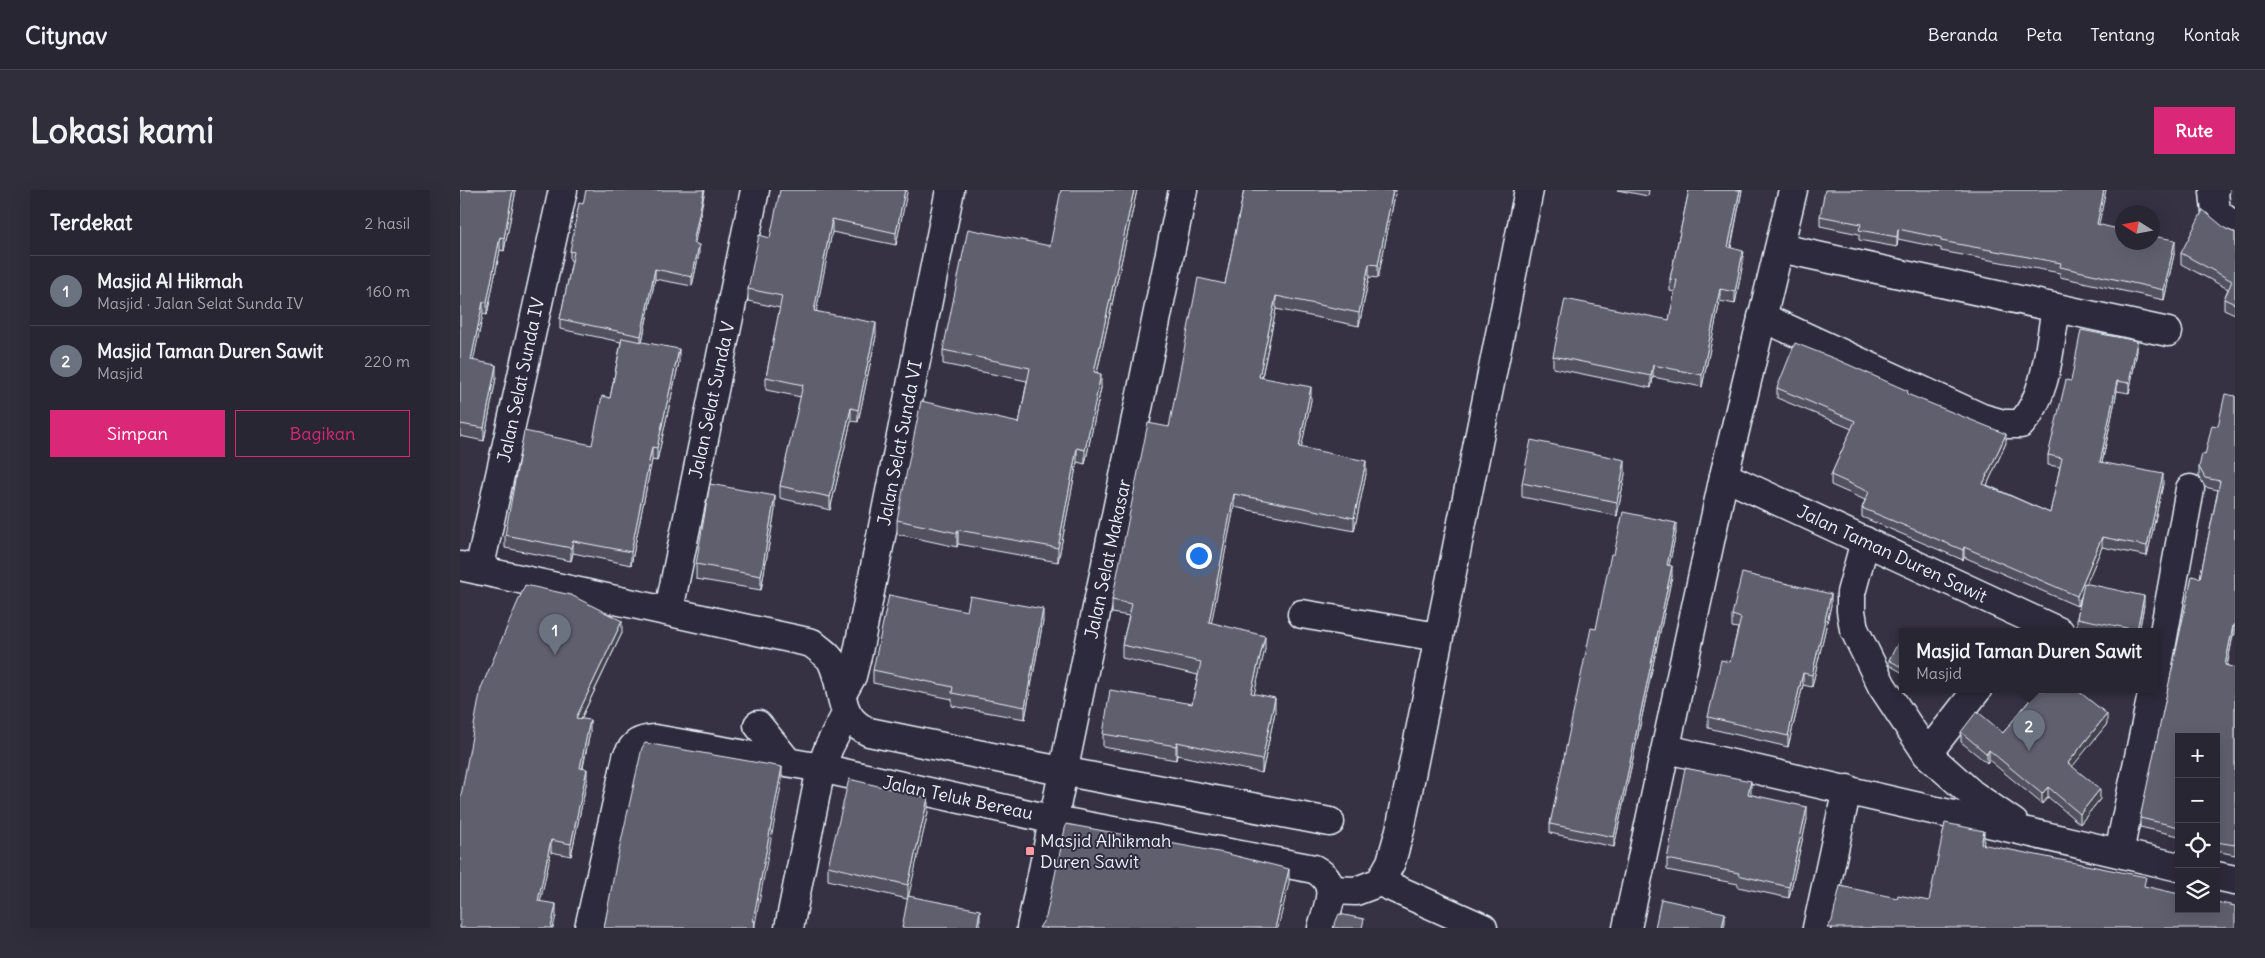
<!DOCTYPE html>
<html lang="id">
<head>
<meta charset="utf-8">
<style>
  body { margin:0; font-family:Delius,sans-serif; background:#302e3b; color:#f1f3f6 }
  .controls { position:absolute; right:15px; bottom:15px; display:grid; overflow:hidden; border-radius:0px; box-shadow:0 5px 20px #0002 }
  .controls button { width:45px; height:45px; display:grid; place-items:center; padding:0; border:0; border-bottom:1px solid #44434e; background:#282633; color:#f1f3f6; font:25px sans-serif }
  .compass { position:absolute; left:1655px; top:15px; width:45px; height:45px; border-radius:50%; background:#282633; box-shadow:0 5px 20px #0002; rotate:281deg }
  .you { position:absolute; left:738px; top:365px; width:18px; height:18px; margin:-12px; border:4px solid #fff; border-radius:50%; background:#1a73e8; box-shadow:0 0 0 8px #1a73e833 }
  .badge { display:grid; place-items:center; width:32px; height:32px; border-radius:50%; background:#db2777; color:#fff; font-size:16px; font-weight:700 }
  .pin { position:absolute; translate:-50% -41px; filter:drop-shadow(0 1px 2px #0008) }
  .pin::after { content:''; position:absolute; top:26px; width:18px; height:15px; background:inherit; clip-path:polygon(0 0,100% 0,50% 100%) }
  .popup { position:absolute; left:1439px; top:438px; width:260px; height:65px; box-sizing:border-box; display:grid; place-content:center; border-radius:0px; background:#282633; filter:drop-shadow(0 1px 4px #0005); font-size:16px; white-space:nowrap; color:#a5a5ac }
  .popup b { font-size:19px; color:#f1f3f6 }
  .popup::after { content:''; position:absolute; left:50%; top:100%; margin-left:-10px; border:10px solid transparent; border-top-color:#282633 }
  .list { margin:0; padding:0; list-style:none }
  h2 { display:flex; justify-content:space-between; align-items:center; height:65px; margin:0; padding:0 20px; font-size:21px }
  h2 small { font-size:16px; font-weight:400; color:#a5a5ac }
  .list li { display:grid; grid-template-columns:32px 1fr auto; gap:15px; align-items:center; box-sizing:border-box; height:70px; padding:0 20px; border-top:1px solid #44434e }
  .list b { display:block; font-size:19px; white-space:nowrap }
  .list p { margin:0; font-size:16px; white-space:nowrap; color:#a5a5ac }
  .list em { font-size:16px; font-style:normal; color:#a5a5ac }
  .actions { display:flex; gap:10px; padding:15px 20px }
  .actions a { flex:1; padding:11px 0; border:1px solid #db2777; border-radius:0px; text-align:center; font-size:18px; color:#db2777 }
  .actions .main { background:#db2777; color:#fff }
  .icon { flex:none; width:28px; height:28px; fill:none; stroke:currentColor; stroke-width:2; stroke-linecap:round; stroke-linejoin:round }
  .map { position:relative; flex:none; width:1775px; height:738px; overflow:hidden; border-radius:0px }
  header { display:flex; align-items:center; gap:30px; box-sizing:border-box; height:70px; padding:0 25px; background:#282633; border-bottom:1px solid #44434e }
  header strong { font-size:24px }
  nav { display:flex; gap:28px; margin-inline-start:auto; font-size:18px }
  .intro { display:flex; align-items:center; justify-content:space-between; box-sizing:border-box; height:120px; padding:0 30px }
  h1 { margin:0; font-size:35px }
  .button { padding:12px 22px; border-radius:0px; background:#db2777; color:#fff; font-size:18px; font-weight:700 }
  main { display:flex; gap:30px; padding:0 30px }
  aside { flex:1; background:#282633; border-radius:0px; box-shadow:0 5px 20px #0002 }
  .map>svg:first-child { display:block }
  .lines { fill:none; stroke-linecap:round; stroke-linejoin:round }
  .minor-casing { stroke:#e8f1f8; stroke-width:31 }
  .minor { stroke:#2f2a3d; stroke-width:28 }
  .wall { fill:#53515f; stroke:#e8f1f8 }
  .shaded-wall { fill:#43424d; stroke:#e8f1f8 }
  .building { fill:#605e6e; stroke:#e8f1f8 }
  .poi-dot { fill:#ff9aa2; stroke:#2f2a3d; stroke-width:2 }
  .labels { text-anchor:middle; stroke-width:4; stroke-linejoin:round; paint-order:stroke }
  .street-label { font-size:18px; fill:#e8f1f8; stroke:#2f2a3d }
  .poi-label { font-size:18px; fill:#e8f1f8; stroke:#2f2a3d; text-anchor:start }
</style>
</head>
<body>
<header>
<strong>Citynav</strong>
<nav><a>Beranda</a><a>Peta</a><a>Tentang</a><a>Kontak</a></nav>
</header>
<div class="intro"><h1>Lokasi kami</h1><a class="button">Rute</a></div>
<main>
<aside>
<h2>Terdekat<small>2 hasil</small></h2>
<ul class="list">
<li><span class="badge" style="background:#6b7280">1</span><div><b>Masjid Al Hikmah</b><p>Masjid · Jalan Selat Sunda IV</p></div><em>160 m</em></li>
<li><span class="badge" style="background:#6b7280">2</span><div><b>Masjid Taman Duren Sawit</b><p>Masjid</p></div><em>220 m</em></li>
</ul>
<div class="actions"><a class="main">Simpan</a><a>Bagikan</a></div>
</aside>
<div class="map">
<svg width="1775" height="738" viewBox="0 0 1775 738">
  <rect width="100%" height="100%" fill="#363244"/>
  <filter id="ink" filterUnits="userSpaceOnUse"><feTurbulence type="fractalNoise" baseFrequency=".02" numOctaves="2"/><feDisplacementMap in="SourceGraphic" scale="10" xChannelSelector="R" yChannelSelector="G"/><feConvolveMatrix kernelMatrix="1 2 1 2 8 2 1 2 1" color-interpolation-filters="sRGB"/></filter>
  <g filter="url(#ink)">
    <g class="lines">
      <defs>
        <g id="minor">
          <polyline points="1755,0 1754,2 1756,22 1775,37"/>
          <polyline points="1320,58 1708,142"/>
          <path d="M 1302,127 L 1522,228 L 1543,234 L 1561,234 C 1588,204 1589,156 1596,118"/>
          <polyline points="1264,286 1600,442"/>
          <polyline points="1405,351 1391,403 1391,421 1394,439 1422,496 1467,564 1512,604 1554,633"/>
          <path d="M 0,376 L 352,453 C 358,459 369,465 372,472 C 386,501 375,527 409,542 L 581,577 L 870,632"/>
          <polyline points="19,380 103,0"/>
          <polyline points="209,420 295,0"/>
          <polyline points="842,424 978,447"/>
          <polyline points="1695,491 1730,299"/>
          <polyline points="382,504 392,486 398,462 490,0"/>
          <polyline points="298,535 328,572"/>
          <polyline points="1207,559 1719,677"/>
          <polyline points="1467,564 1517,500"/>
          <polyline points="1659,662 1693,500"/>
          <polyline points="1756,686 1775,690"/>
          <polyline points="920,692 1023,738"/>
          <polyline points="871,700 896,701 920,692 931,672 940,640 1069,0"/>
          <path d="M 129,738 L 167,567 C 174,553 179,550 195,549 L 361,578 L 595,630 L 854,679 C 881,694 868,714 862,738"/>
          <polyline points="329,738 361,578 369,557 386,524"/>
          <polyline points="571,738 723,0"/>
          <polyline points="1167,738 1264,286 1333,0"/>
          <polyline points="1357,738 1387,599"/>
        </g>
      </defs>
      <use href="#minor" class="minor-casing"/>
      <use href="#minor" class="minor"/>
    </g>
    <g class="wall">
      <polygon points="0,0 55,0 55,5 44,61 40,60 27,125 23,124 13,170 36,188 24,251 0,246"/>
      <polygon points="447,0 436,55 372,42 356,121 416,146 398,232 391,231 370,320 320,308 320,296 341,207 306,200 306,187 320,118 288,111 288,99 310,48"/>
      <polygon points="677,0 637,183 641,198 625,274 617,272 598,372 498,354 497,357 437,344 437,330 559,233 567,191 483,174 483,160 590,56"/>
      <polygon points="784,0 936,0 918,88 909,87 899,136 816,119 802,187 851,210 841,258 906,284 894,341 774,317 751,433 805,459 794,504 815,522 802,583 717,565 716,570 643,557 643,544 732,514 738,485 662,468 662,455 669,426 652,423 652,410 709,237 765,94"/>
      <polygon points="1157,0 1189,0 1188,6"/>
      <polygon points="1229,0 1282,0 1271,58 1283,73 1275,114 1260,111 1242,197 1193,187 1191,198 1093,178 1093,166 1209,130 1215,102 1210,101 1210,89"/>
      <polygon points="1360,26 1639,35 1715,60 1704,110 1600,87 1600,83 1481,61 1481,58 1438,49 1437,57 1399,50 1399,44 1360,36"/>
      <polygon points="1766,39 1773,42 1775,42 1775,124 1764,119 1764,109 1768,99 1721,74 1721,63"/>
      <polygon points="235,54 239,64 232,96 195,89 182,152 219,172 197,271 192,270 171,375 113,363 111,371 45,358 45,345 132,255 150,208 161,152 100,139 100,129 112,71 110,70 110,61"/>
      <polygon points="1677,161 1669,203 1657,201 1642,273 1703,294 1687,366 1642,357 1626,394 1684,415 1679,442 1639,442 1617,438 1617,428 1622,403 1617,416 1504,367 1503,370 1402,327 1402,318 1405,310 1371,295 1371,285 1392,239 1317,208 1317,198 1448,205 1546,253 1527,295 1590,323 1600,277 1588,275 1588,265 1611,191"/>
      <polygon points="1775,206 1775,445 1773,445 1767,476 1775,478 1775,665 1756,661 1756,547 1719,547 1719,646 1680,637 1680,628 1740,388 1758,300 1745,297 1739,286 1739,277 1758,236"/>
      <polygon points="1165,284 1157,326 1062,307 1062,293"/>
      <polygon points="315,320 301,400 236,389 236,374"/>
      <polygon points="1216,343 1209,375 1212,386 1154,657 1090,643 1090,634 1154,364"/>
      <polygon points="1371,415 1352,497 1343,495 1328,557 1248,538 1248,527 1270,472 1278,438 1272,437 1272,425"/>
      <polygon points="507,421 583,431 565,529 492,516 492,509 413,493 413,480"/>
      <polygon points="162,443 121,529 130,542 123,578 127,590 111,666 91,662 80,711 96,726 0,738"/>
      <polygon points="1443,446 1443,483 1429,475 1429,470"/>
      <polygon points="1574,500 1617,500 1647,534 1612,576 1640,609 1620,634 1588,607 1582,614 1529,570 1527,573 1501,552 1501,542 1543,543 1574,505"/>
      <polygon points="1291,603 1290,604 1347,629 1329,708 1278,697 1278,694 1207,680 1207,669"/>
      <polygon points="468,622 448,706 520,733 447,709 368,690 368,676"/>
    </g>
    <g class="shaded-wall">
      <polygon points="53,0 55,0 55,5 44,61 44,48"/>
      <polygon points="244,0 245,0 233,63 233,53"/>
      <polygon points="445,0 447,0 447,3 436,55 436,43"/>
      <polygon points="674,0 677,0 634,196 634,182"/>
      <polygon points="933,0 936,0 918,88 918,75"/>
      <polygon points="1280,0 1282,0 1268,70 1268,57"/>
      <polygon points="1644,0 1646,0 1637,44 1637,34"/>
      <polygon points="372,29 372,42 354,133 354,121"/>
      <polygon points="1438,39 1438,49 1437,57 1437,47"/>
      <polygon points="40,47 40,60 27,125 27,112"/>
      <polygon points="1715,50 1715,60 1704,110 1704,100"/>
      <polygon points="239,55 239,64 232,96 232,87"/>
      <polygon points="1283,61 1283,73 1275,114 1275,102"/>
      <polygon points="909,74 909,87 899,136 899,123"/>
      <polygon points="195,79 195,89 181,156 181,146"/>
      <polygon points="1260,99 1260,111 1242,197 1242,185"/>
      <polygon points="816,106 816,119 799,200 799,187"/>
      <polygon points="23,112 23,124 11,182 11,170"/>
      <polygon points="416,133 416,146 398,232 398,220"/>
      <polygon points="1677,151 1677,161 1669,203 1669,193"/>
      <polygon points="219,159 219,172 197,271 197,258"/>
      <polygon points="36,175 36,188 24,251 24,238"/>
      <polygon points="1193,175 1193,187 1191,198 1191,186"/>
      <polygon points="641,184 641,198 625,274 625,260"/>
      <polygon points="1657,191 1657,201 1640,282 1640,272"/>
      <polygon points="851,197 851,210 839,270 839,257"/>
      <polygon points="391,218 391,231 370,320 370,307"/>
      <polygon points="1546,244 1546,253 1523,304 1523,294"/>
      <polygon points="192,257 192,270 171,375 171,362"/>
      <polygon points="617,258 617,272 598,372 598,358"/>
      <polygon points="1165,270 1165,284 1157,326 1157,312"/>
      <polygon points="906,271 906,284 894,341 894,328"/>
      <polygon points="1703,284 1703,294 1687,366 1687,356"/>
      <polygon points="774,304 774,317 749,445 749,432"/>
      <polygon points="315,306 315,320 301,400 301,386"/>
      <polygon points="1216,333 1216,343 1207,385 1207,375"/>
      <polygon points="498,340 498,354 497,357 497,343"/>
      <polygon points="1642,347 1642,357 1617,416 1617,406"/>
      <polygon points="113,351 113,363 111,371 111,358"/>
      <polygon points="1504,357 1504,367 1503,370 1503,360"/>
      <polygon points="1212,376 1212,386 1154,657 1154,647"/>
      <polygon points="1371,404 1371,415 1352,497 1352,485"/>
      <polygon points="1684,406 1684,415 1679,442 1677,442"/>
      <polygon points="583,419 583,431 565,529 565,517"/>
      <polygon points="162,431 162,443 116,539 116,528"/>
      <polygon points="1773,436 1773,445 1765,485 1765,475"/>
      <polygon points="805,446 805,459 791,517 791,503"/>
      <polygon points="1343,483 1343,495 1328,557 1328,546"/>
      <polygon points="815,508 815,522 802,583 802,570"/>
      <polygon points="1647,524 1647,534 1608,582 1608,573"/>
      <polygon points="130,530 130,542 120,589 120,578"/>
      <polygon points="717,552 717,565 716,570 716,556"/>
      <polygon points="1529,560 1529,570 1527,573 1527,564"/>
      <polygon points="322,577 322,591 295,734 295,738 293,738 293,731"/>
      <polygon points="127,579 127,590 111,666 111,654"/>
      <polygon points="1291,591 1291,603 1288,615 1288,604"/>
      <polygon points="1588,597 1588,607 1582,614 1582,604"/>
      <polygon points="1640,599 1640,609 1620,634 1620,624"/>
      <polygon points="468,608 468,622 448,709 448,695"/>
      <polygon points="1347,617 1347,629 1329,708 1329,697"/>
      <polygon points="1524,641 1524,651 1521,664 1521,654"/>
      <polygon points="91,650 91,662 78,722 78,711"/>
      <polygon points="829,679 829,693 818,738 815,738"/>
      <polygon points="96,714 96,726 93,738 91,738"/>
      <polygon points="520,720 520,733 519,738 517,738"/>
      <polygon points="1265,723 1265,733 1264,738 1262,738"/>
    </g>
    <g class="building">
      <polygon points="0,0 53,0 44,48 40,47 27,112 23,112 11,170 36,175 24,238 0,234"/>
      <polygon points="126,0 244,0 233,53 239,55 232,87 195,79 181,146 100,129 114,62 110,61 119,13 123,14"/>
      <polygon points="320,0 445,0 436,43 372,29 354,121 416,133 398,220 391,218 370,307 320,296 343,195 306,187 322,106 288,99 299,45 310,48"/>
      <polygon points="601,0 674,0 634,182 641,184 625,260 617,258 598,358 498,340 497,343 437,330 461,211 559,233 570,178 483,160 508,39 590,56"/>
      <polygon points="784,0 933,0 918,75 909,74 899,123 816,106 799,187 851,197 839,257 906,271 894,328 774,304 749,432 805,446 791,503 815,508 802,570 717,552 716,556 643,544 650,500 732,514 741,472 662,455 672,414 652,410 688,233 709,237 738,88 765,94"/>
      <polygon points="1229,0 1280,0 1268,57 1283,61 1275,102 1260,99 1242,185 1193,175 1191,186 1093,166 1105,109 1209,130 1217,90 1210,89"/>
      <polygon points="1365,0 1644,0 1637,34 1662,40 1662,52 1692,52 1692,46 1715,50 1704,100 1600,77 1601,73 1481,51 1481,48 1438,39 1437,47 1399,40 1401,34 1360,26"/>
      <polygon points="1743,20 1766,39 1773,42 1775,42 1775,114 1764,109 1772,91 1721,63"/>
      <polygon points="1621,140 1677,151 1669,193 1657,191 1640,272 1703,284 1687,356 1642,347 1617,406 1504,357 1503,360 1402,318 1409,302 1371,285 1395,231 1317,198 1335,153 1378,170 1448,201 1447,204 1546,244 1523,294 1590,323 1602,268 1588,265 1606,190 1611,191"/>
      <polygon points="162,148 219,159 197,258 192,257 171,362 113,351 111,358 45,345 64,241 132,255 142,206 150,208"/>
      <polygon points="1765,204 1775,206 1775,436 1773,436 1765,475 1775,478 1775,655 1756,652 1756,547 1719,547 1719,637 1680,628 1732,386 1740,388 1760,291 1745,288 1739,277 1742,264 1745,265 1752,235 1758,236"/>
      <polygon points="1071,250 1165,270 1157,312 1062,293"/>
      <polygon points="250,294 315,306 301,386 236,374"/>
      <polygon points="1163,322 1216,333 1207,375 1212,376 1154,647 1090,634 1131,438 1136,439 1151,364 1154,364"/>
      <polygon points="1282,383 1371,404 1352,485 1343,483 1328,546 1248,527 1261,470 1270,472 1281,428 1272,425"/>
      <polygon points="1624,393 1684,406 1677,440 1617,428"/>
      <polygon points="65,395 111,405 162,431 116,528 130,530 120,578 127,579 111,654 91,650 78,711 96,714 91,738 0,738 0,611 21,498"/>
      <polygon points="429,405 507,421 510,406 583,419 565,517 492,503 493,497 413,480"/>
      <polygon points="1442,445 1443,446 1443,478 1429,470"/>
      <polygon points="1576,500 1617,500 1647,524 1608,573 1640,599 1620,624 1588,597 1582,604 1529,560 1527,564 1501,542 1517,521 1543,543 1577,501"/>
      <polygon points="185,553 322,577 293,731 295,731 294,738 144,738 156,674 182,558"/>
      <polygon points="1225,578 1291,591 1288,604 1347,617 1329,697 1278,685 1279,683 1207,669"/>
      <polygon points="389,589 468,608 448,695 368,676"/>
      <polygon points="1485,633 1524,641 1521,654 1686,687 1684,696 1719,704 1719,719 1756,719 1756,712 1775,716 1775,738 1367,738 1372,731 1380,696 1437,708 1438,705 1469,711"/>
      <polygon points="606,634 764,663 829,679 815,738 579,738 586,727"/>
      <polygon points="448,706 520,720 517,738 442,738"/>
      <polygon points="1201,709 1265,723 1262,738 1195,738"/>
      <polygon points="879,724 904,729 902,738 873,738"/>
    </g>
  </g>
  <rect class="poi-dot" x="565" y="656" width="10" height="10" rx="2.5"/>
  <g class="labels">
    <g class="street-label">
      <text transform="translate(61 190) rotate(-78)" y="6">Jalan Selat Sunda IV</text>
      <text transform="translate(252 210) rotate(-78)" y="6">Jalan Selat Sunda V</text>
      <text transform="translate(440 253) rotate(-79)" y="6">Jalan Selat Sunda VI</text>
      <text transform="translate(1432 364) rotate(25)" y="6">Jalan Taman Duren Sawit</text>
      <text transform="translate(648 369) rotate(-78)" y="6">Jalan Selat Makasar</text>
      <text transform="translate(498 608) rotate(12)" y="6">Jalan Teluk Bereau</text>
    </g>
    <g class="poi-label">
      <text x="580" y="657">Masjid Alhikmah<tspan x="580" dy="21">Duren Sawit</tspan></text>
    </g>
  </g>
</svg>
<div class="controls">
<button>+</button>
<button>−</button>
<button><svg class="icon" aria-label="locate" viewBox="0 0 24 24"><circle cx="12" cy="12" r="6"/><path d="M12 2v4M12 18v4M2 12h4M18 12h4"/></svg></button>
<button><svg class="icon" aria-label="layers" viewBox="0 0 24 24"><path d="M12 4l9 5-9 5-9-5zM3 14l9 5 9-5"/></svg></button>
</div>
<svg class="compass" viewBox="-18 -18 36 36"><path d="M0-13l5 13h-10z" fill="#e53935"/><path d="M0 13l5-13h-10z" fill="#a5a5ac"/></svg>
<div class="you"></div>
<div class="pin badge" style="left:95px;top:465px;background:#6b7280">1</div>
<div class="pin badge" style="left:1569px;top:561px;background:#6b7280">2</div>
<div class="popup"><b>Masjid Taman Duren Sawit</b>Masjid</div>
</div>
</main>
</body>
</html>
